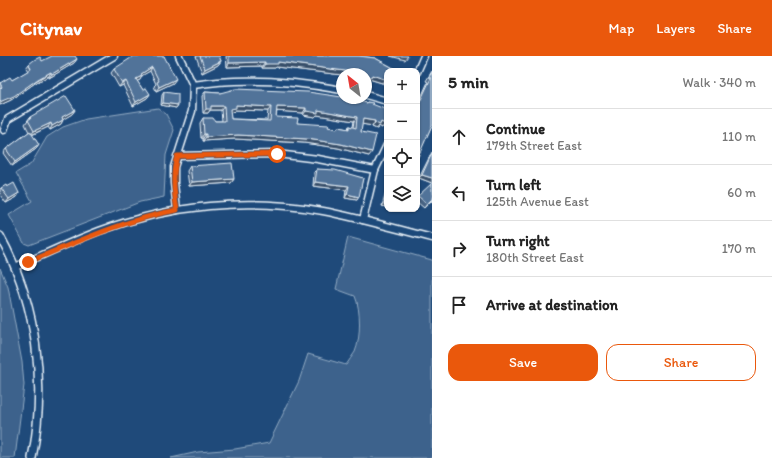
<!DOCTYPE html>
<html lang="en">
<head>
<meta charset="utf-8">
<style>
  body { margin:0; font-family:Itim,sans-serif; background:#f2f2f2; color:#222 }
  .controls { position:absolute; right:12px; top:12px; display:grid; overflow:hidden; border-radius:8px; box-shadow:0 1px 3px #0004 }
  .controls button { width:36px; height:36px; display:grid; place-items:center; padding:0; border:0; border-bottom:1px solid #e0e0e0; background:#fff; color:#222; font:20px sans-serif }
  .compass { position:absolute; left:336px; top:12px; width:36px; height:36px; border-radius:50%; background:#fff; box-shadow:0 1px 3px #0004; rotate:329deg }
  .stop { position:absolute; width:12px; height:12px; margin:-9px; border:3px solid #ea580c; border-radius:50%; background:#fff }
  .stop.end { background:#ea580c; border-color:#fff; box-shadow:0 1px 4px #0008 }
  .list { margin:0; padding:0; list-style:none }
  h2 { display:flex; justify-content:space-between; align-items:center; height:52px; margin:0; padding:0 16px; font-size:17px }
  h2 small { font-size:13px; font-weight:400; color:#767676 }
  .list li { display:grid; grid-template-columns:26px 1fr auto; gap:12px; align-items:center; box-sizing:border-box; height:56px; padding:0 16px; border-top:1px solid #e0e0e0 }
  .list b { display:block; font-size:15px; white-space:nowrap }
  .list p { margin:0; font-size:13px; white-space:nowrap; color:#767676 }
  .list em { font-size:13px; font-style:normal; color:#767676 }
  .actions { display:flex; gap:8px; padding:12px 16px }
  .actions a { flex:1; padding:9px 0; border:1px solid #ea580c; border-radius:12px; text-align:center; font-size:14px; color:#ea580c }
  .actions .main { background:#ea580c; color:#fff }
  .icon { flex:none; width:22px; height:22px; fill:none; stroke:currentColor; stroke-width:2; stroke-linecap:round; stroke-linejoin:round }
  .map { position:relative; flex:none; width:432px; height:402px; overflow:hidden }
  header { display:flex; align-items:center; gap:24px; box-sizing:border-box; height:56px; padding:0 20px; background:#ea580c; color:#fff }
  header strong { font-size:19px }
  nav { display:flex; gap:22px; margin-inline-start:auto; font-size:14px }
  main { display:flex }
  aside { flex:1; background:#fff }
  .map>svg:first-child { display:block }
  .green { fill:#3c628c; stroke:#92aac2 }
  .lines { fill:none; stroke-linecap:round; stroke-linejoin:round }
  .minor-casing { stroke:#e8f1f8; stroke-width:9 }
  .tertiary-casing { stroke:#e8f1f8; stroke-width:10 }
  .minor { stroke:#1f4a7a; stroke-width:6 }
  .tertiary { stroke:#1f4a7a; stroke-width:7 }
  .wall { fill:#466384; stroke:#e8f1f8; fill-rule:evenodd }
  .shaded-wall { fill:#39506b; stroke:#e8f1f8 }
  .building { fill:#517399; stroke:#e8f1f8; fill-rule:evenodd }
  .route { stroke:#ea580c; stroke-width:5 }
</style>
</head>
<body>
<header>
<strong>Citynav</strong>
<nav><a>Map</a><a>Layers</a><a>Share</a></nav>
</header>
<main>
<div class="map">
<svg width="432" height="402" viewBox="0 0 432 402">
  <rect width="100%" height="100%" fill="#1f4a7a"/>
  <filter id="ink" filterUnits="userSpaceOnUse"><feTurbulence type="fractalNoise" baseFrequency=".025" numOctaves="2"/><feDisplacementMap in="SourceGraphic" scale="8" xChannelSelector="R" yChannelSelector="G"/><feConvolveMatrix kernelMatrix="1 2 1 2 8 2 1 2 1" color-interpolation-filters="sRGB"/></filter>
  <g filter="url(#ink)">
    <g class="green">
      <polygon points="158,52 166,58 174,74 166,99 164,141 140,146 29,189 24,187 9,159 32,145 16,117 31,108 47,81 63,71 86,63"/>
      <path d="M 348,181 L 432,204 L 432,402 L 171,402 L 198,396 L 235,393 L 269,387 L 299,325 L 308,298 L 346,309 C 349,305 352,300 355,296 C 361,282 361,254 355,240 L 336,233 Z"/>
      <polygon points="0,212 8,231 22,306 24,329 15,402 0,402"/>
    </g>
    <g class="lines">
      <defs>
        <g id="minor">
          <polyline points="417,16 424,0"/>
          <path d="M 193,29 C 242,21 294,25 342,34"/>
          <polyline points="366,39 387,45"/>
          <polyline points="4,74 8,63 114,0"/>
          <polyline points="177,100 277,98 318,103 375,114"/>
          <polyline points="177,154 174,127 174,111 192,55 193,29 179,0"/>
          <polyline points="363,164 375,114 387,89"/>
          <path d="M 15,211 C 43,199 70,186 99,175 C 170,149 248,141 323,155 C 360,162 396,173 432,182"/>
        </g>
        <path id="tertiary" d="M 0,180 C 37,247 47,327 32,402"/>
      </defs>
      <use href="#minor" class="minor-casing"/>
      <use href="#tertiary" class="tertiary-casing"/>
      <use href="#minor" class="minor"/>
      <use href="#tertiary" class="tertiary"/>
    </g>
    <g class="wall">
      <polygon points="164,0 173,27 156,35 154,30 156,28 150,15 142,19 140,24 137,25 143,34 150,38 147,42 133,50 123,29 119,31 111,17 114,13"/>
      <polygon points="196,0 219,0 221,5 218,9 202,17"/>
      <polygon points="226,0 359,0 375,2 399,15 400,13 405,15 387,15 387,30 382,27 369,23 368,25 366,24 366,18 342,18 342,19 276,11 275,12 262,12 262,10 227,11"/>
      <polygon points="77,3 74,7 49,22 49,20 35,27 11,44 0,49 0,27 12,24 28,15 26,12 29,8 42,5"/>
      <polygon points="432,15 432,69 417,102 417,50 428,26 426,25"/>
      <polygon points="164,36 178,49 176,52 161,49 162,39"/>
      <path d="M 205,36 L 366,47 L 367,46 L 372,48 L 385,68 L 382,72 L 379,70 L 377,73 L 372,71 L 373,70 L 362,68 L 361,76 L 369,100 L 338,92 L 304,87 L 235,83 L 203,85 L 203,82 L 201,82 L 200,67 L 203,62 L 215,65 L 222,65 L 221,54 L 210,54 L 208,57 L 203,57 L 202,40 ZM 235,54 L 268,55 L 267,64 L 231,63 L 230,57 L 233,56 ZM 277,55 L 303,57 L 303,59 L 315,61 L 317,59 L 354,65 L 353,71 L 349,70 L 348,73 L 338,71 L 336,73 L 297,67 L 276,61 Z"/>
      <polygon points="75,54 72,58 63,63 61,68 50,74 48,71 32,79 39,89 36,93 12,110 3,97 6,93 29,76 25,68 30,61"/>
      <polygon points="432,96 432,127 419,122"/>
      <polygon points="190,110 234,123 231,127 189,130 187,115"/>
      <polygon points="317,113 363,122 357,144 345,142 346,134 313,130 314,116"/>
      <polygon points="432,128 432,146 431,145 424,152 417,146 417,142"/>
      <polygon points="7,131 19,137 17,141 6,147 0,139 0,133 1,132"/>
      <polygon points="387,135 387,151 382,150 386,136"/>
    </g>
    <g class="shaded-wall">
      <polygon points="390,0 408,0 405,4"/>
      <polygon points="77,3 74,7 49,22 52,18"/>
      <polygon points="221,5 218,9 202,17 205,13"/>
      <polygon points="265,6 262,10 227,11 229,7"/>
      <polygon points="278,6 360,17 359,18 342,18 342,19 276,11 275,12 262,12 265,8"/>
      <polygon points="152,11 150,15 138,22 141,18"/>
      <polygon points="51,16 49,20 35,27 11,44 0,49 0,46 2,45"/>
      <polygon points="372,19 385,23 382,27 369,23 368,25 366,24 366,20"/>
      <polygon points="142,20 140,24 133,27 136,23"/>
      <polygon points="176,23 173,27 156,35 159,31"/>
      <polygon points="126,25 123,29 119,31 122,27"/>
      <polygon points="150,38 147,42 133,50 136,46"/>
      <polygon points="163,47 178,49 176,52 161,49"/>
      <polygon points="236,49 271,51 268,55 235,54 233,56 227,57 230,53"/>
      <polygon points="211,50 224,50 221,54 210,54 208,57 203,57 206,53"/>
      <polygon points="277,51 306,52 303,57 274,55"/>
      <polygon points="75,54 72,58 59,66 62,61"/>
      <polygon points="318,54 357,61 354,65 317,59 315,61 303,59 306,55"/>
      <polygon points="363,63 375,65 373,70 361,68"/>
      <polygon points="63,64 61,68 50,74 52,70"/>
      <polygon points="381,66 385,68 382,72 379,70 377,73 372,71 375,67"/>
      <polygon points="51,67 48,71 31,79 34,75"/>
      <polygon points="204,78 206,78 203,82 201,82"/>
      <polygon points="238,79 307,83 341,88 372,96 369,100 338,92 304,87 235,83 203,85 206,81"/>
      <polygon points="39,89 36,93 12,110 15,106"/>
      <polygon points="422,119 432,122 432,127 419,122"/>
      <polygon points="234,123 231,127 189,130 192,126"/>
      <polygon points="315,126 349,130 346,134 313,130"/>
      <polygon points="19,137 17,141 6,147 9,143"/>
      <polygon points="347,138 359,141 357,144 345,142"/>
      <polygon points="432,143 432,144 424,152 427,148"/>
      <polygon points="385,146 387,146 387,151 382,150"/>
    </g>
    <g class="building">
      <polygon points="52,0 75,0 77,3 52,18 51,16 38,23 14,40 2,45 0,46 0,33 2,31 0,27 10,21 12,24 31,13 29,8 34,4 40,1 42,5"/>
      <polygon points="134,0 164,0 176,23 159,31 157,26 159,25 152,11 141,18 142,20 136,23 143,34 146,32 150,38 136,46 126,25 122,27 114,13"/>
      <polygon points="200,0 219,0 221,5 205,13"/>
      <polygon points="229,0 359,0 375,2 399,15 387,15 387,24 372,19 371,21 366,20 366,18 362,18 360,17 278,6 278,8 265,8 265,6 229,7"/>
      <polygon points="400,13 405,15 399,15"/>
      <polygon points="432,16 432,69 418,101 417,100 417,52 431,22 429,21"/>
      <path d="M 235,33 L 308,36 L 342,41 L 342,42 L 348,42 L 367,47 L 367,46 L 373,47 L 372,48 L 387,54 L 387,63 L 385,68 L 381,66 L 380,69 L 375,67 L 375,65 L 363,63 L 361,76 L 376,79 L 372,96 L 341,88 L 307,83 L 238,79 L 206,81 L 206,78 L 204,78 L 203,62 L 213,62 L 215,65 L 225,65 L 224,50 L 211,50 L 211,53 L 206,53 L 205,36 L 220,37 ZM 236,49 L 271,51 L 270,65 L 231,63 L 230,53 L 236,52 ZM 277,51 L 306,52 L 306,55 L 318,57 L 318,54 L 357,61 L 356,72 L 349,70 L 349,73 L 338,71 L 337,73 L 328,71 L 329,69 L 297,67 L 298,62 L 276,61 Z"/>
      <polygon points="164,36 178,38 178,49 163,47"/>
      <polygon points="66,40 75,54 62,61 63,64 52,70 51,67 34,75 28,64 31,62 30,61"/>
      <polygon points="30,75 39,89 15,106 6,93"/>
      <polygon points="432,97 432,122 422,119"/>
      <polygon points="232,107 234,123 192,126 190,110"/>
      <polygon points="317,113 335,114 363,122 359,141 347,138 349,130 315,126"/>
      <polygon points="14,127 19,137 9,143 1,132 6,129 7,131"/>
      <polygon points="432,127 432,143 427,148 418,140"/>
      <polygon points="387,139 387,146 385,146"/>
    </g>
  </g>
  <g class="lines" filter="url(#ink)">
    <path class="route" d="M 28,206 C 77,186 124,164 177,154 C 174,136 172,118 177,100 L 277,98"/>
  </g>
</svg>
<div class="controls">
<button>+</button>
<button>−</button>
<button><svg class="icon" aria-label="locate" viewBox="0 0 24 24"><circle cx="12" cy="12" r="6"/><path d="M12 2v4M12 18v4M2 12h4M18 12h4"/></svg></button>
<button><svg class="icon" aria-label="layers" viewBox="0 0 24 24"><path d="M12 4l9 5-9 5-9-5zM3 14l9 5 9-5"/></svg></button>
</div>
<svg class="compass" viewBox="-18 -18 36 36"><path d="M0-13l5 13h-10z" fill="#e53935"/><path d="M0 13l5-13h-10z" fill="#767676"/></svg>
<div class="stop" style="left:277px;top:98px"></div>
<div class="stop end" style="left:28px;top:206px"></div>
</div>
<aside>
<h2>5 min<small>Walk · 340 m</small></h2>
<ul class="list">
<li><svg class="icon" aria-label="ahead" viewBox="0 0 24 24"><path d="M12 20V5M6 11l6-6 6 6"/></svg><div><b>Continue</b><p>179th Street East</p></div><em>110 m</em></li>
<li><svg class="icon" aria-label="left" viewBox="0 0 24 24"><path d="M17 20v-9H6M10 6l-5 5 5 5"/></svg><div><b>Turn left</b><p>125th Avenue East</p></div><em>60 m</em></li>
<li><svg class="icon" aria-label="right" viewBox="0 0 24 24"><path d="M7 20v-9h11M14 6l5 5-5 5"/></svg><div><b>Turn right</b><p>180th Street East</p></div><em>170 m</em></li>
<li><svg class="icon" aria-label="arrive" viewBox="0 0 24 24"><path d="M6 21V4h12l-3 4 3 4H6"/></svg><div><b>Arrive at destination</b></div></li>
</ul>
<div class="actions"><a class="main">Save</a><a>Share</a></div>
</aside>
</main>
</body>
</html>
